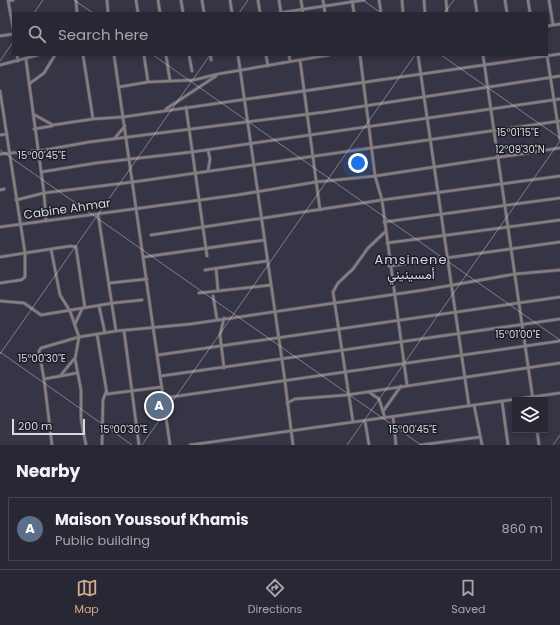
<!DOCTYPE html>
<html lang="en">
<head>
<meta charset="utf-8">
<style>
  body { margin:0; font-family:Poppins,Vazirmatn,sans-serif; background:#30303c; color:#f1f3f6 }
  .controls { position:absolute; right:12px; bottom:12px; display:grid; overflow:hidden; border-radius:0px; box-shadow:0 2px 6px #0003 }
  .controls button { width:36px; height:36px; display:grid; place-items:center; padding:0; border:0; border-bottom:1px solid #44444f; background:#282834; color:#f1f3f6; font:20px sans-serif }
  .scale { position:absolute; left:12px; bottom:10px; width:73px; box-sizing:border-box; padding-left:4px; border:2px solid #d8d8e3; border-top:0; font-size:11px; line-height:14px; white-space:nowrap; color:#d8d8e3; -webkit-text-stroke:3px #1d1d25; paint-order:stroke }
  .you { position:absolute; left:358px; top:163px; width:14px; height:14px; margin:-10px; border:3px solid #fff; border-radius:50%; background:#1a73e8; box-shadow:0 0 0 6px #1a73e833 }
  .badge { display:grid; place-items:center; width:26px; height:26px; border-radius:50%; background:#d6ab8b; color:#fff; font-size:13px; font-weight:700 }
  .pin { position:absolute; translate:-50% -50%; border:2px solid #fff; box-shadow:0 1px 4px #0006 }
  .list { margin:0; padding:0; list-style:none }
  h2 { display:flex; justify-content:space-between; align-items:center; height:52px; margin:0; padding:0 16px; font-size:17px }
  h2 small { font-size:13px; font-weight:400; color:#a5a6ac }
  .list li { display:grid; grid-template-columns:26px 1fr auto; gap:12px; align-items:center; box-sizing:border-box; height:64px; margin:0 8px 8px; padding:0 8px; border:1px solid #44444f; border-radius:0px }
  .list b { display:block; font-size:15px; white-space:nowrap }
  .list p { margin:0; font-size:13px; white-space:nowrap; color:#a5a6ac }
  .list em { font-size:13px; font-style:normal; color:#a5a6ac }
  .icon { flex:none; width:22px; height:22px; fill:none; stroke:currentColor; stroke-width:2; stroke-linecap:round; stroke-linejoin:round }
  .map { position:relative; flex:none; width:560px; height:445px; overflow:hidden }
  .search { position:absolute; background:#282834; box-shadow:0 2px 6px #0003; left:12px; right:12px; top:12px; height:44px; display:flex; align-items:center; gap:10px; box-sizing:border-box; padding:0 14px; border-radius:0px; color:#a5a6ac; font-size:15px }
  .sheet { height:124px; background:#282834 }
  nav { display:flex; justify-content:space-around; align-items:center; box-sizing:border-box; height:56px; border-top:1px solid #44444f; background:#282834; font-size:11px; color:#a5a6ac }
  nav a { display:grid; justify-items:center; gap:2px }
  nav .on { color:#d6ab8b }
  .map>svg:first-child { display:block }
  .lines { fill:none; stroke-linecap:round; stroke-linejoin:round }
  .minor-casing { stroke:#525262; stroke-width:4 }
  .minor { stroke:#877c7e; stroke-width:2.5 }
  .ticks { fill:none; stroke:#d8d8e3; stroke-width:1; stroke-opacity:0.45 }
  .labels { text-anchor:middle; stroke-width:3; stroke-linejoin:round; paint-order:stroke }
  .street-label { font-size:12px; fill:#d8d8e3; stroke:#1d1d25 }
  .neighbourhood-label { font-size:13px; letter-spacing:1px; fill:#d4d3e9; stroke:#1d1d25 }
  .ticks-label { font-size:10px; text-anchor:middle; fill:#d8d8e3; stroke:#1d1d25; stroke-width:3; stroke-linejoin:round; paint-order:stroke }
</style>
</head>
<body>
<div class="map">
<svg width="560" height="445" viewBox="0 0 560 445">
  <rect width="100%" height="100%" fill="#353546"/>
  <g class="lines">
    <defs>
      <g id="minor">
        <polyline points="8,0 13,28"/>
        <polyline points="76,0 77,13"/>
        <polyline points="107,0 108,13"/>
        <polyline points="136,0 138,13"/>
        <polyline points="158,0 160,13"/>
        <polyline points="181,0 183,13"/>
        <polyline points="202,0 204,13"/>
        <polyline points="230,0 232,13"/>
        <polyline points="258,0 260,13"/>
        <polyline points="279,0 281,13"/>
        <polyline points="301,0 303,13"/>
        <polyline points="323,0 325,13"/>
        <polyline points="352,0 354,13"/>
        <polyline points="379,0 381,13"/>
        <polyline points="402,0 403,13"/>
        <polyline points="424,0 425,13"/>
        <polyline points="446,0 447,13"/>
        <polyline points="475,0 477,13"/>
        <polyline points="505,0 507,13"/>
        <polyline points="528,0 530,13"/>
        <polyline points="549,0 553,25"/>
        <polyline points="9,1 13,0"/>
        <polyline points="279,13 364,0"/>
        <polyline points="547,26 560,24"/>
        <polyline points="0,36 13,34"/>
        <polyline points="17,55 18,61"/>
        <path d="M 83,55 L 93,119 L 123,117 C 269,96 415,76 560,54"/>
        <polyline points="114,55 170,445"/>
        <polyline points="144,55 148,82"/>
        <polyline points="166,55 170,81"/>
        <polyline points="189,55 192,71"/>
        <polyline points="211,55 211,60"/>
        <polyline points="238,55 284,374 293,445"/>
        <polyline points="266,55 268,66"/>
        <polyline points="289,55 290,61"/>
        <polyline points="360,55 375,176 560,148"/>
        <polyline points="418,55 469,406"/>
        <polyline points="483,55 533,400"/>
        <polyline points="547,55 560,139"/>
        <polyline points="26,60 44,193 46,221"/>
        <polyline points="300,60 320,210"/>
        <polyline points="0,65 38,55"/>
        <polyline points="29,84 44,73 55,55"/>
        <polyline points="119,87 148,82 194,80 218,74 329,55"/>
        <polyline points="0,91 25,253 51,249 60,295 70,311 79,337 75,359 81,390 81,419 86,445"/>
        <polyline points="186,107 207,256"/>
        <polyline points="166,109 216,76"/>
        <polyline points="33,114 53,125 93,119"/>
        <polyline points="34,129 52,126"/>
        <polyline points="0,135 7,134"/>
        <polyline points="114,139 125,126"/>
        <polyline points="0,154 45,150 89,142 325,112 560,76"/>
        <polyline points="208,171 210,159 208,150"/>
        <polyline points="41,172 96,163 192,152 560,99"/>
        <polyline points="0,190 4,189"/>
        <polyline points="16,200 44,193 133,182 560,121"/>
        <polyline points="98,214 116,331"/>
        <polyline points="384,222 560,198"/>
        <polyline points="0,227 237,195 316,182 375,176 382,200 407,385"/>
        <polyline points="151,235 382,200 560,176"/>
        <polyline points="387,243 560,220"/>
        <polyline points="51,249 71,246 76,247 85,308"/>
        <polyline points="0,257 25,253 25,277 21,280 0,283"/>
        <polyline points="144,257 264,240"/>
        <polyline points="389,266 560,242"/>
        <polyline points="216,268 218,291"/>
        <polyline points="205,270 267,261"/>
        <polyline points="110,283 147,279"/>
        <polyline points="199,293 271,285"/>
        <polyline points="213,296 217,319"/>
        <polyline points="0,301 24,303 41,315 113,303 142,300"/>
        <polyline points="99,306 105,333"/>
        <polyline points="75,324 82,309"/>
        <polyline points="124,331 139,445"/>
        <polyline points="97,334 107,394 162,387"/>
        <polyline points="158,355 560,297"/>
        <polyline points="224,368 220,335 224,318"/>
        <polyline points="61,375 74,359"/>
        <polyline points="161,376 560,319"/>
        <polyline points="44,379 39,351 41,348 79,337 116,331 191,324 424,290 515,274 560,270"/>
        <polyline points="369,392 379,399 385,418"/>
        <polyline points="164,398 560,341"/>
        <polyline points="502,401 508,445"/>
        <polyline points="287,403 295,399 347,395 560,363"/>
        <polyline points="474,405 482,445"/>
        <polyline points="384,410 401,386"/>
        <polyline points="393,417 396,445"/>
        <polyline points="365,421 369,445"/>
        <polyline points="353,422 333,292 338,283 353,269 368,248 385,232"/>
        <polyline points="537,430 539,445"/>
        <polyline points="52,445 44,379 77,373"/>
        <polyline points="102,445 103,400 106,392"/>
        <polyline points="190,445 560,393"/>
        <polyline points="421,445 480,437"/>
      </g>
    </defs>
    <use href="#minor" class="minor-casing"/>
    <use href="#minor" class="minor"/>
  </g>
  <path class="ticks" d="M 74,0 L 93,13M 363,0 L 381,13M 34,13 L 43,0M 239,13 L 248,0M 444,13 L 454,0M 153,55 L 560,340M 441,55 L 560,138M 0,61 L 13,42M 0,150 L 421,445M 0,352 L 132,445M 0,354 L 210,55M 142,445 L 415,55M 347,445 L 560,141M 553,445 L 560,435"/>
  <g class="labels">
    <g class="street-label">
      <text transform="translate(67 209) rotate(-8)" y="4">Cabine Ahmar</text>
    </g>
    <g class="neighbourhood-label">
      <text x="411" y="264">Amsinene<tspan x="411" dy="15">أمسينيني</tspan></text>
    </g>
  </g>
  <g class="ticks-label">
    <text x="518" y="136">15°01'15"E</text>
    <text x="520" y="153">12°09'30"N</text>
    <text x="42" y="159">15°00'45"E</text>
    <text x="518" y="338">15°01'00"E</text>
    <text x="42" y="362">15°00'30"E</text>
    <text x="124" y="433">15°00'30"E</text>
    <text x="413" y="433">15°00'45"E</text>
  </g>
</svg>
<div class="controls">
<button><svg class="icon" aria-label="layers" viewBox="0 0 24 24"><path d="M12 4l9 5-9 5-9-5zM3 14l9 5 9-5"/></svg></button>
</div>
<div class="scale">200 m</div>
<div class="you"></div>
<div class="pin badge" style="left:159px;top:406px;background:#5c6f8a">A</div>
<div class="search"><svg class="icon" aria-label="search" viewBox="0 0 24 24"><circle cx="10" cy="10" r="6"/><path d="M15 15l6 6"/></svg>Search here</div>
</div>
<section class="sheet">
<h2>Nearby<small></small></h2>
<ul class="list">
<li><span class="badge" style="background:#5c6f8a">A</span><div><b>Maison Youssouf Khamis</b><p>Public building</p></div><em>860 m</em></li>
</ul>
</section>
<nav>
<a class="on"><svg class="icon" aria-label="map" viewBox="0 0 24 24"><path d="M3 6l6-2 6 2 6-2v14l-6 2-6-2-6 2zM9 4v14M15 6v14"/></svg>Map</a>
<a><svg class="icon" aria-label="directions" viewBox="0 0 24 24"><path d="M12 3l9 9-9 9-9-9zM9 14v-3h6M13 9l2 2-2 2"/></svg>Directions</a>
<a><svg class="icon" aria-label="saved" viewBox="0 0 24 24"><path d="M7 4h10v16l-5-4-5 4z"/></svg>Saved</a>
</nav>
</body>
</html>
